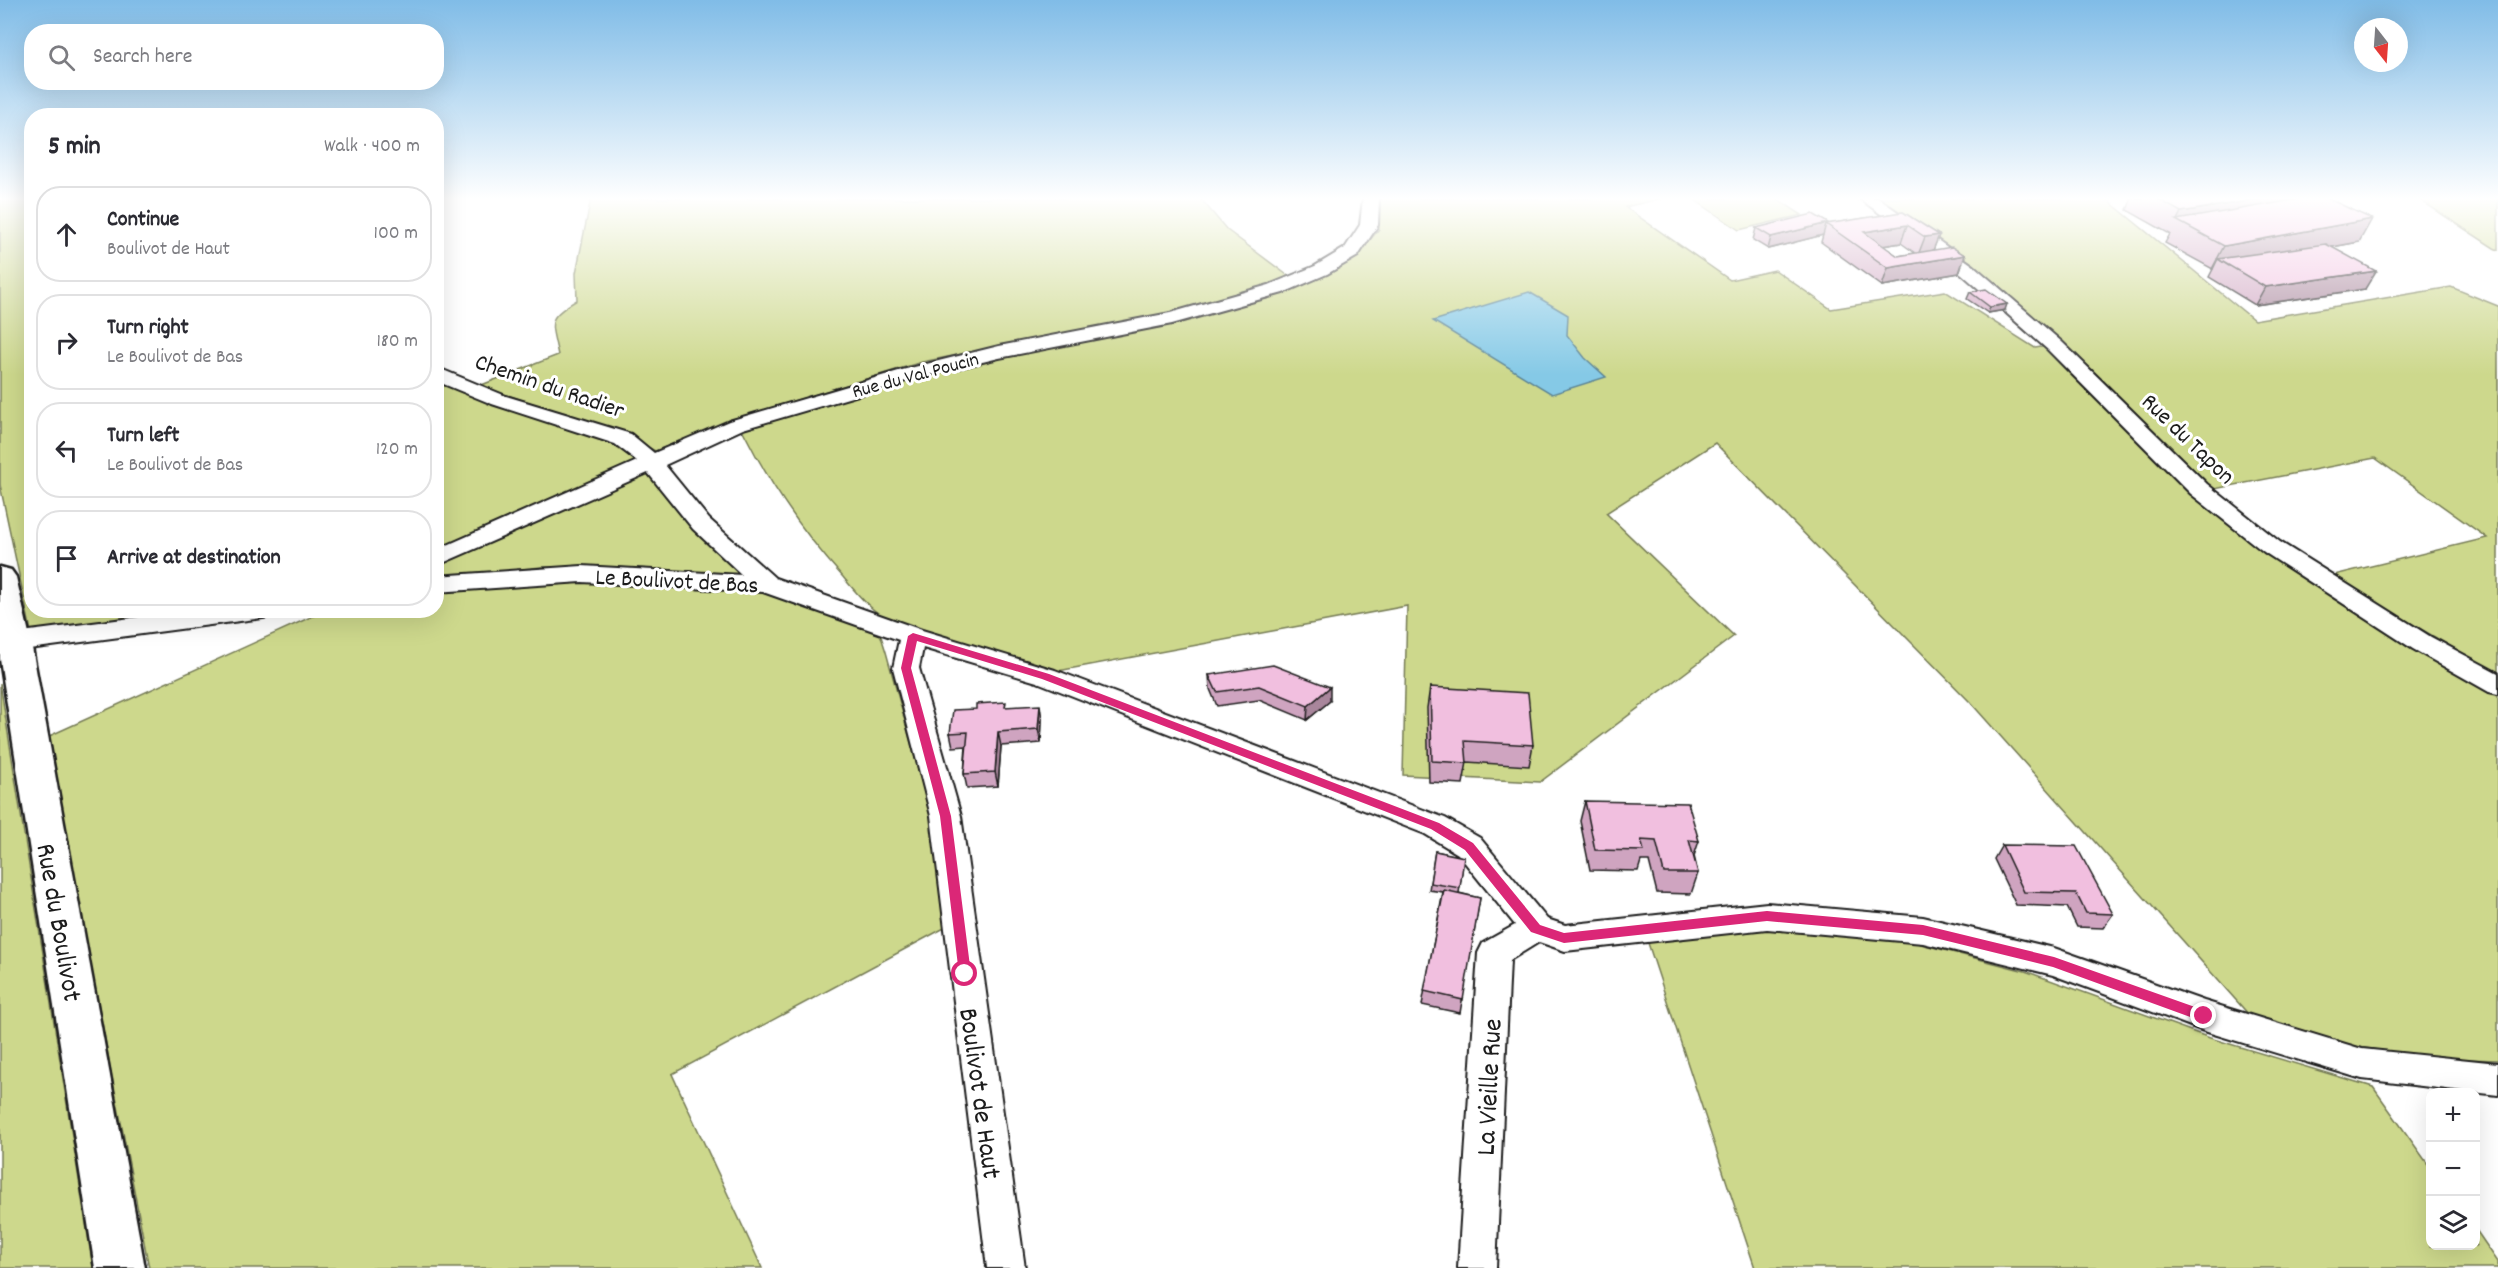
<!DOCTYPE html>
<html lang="en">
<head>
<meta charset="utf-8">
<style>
  body { margin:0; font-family:Dekko,sans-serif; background:#f7f7f7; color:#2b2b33 }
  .controls { position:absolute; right:18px; bottom:18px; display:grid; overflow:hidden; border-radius:12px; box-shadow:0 6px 24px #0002 }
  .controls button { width:54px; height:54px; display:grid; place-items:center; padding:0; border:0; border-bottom:2px solid #e1e1e2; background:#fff; color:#2b2b33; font:30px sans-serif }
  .compass { position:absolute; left:2354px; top:18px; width:54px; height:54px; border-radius:50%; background:#fff; box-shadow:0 6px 24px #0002; rotate:163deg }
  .stop { position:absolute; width:18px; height:18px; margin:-14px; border:4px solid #db2777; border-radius:50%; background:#fff }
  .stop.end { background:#db2777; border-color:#fff; box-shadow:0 2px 6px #0008 }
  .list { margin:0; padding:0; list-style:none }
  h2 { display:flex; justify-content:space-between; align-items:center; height:78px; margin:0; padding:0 24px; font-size:26px }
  h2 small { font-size:20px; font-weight:400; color:#7c7c81 }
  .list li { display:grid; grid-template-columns:39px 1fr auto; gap:18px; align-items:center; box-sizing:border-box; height:96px; margin:0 12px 12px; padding:0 12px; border:2px solid #e1e1e2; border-radius:24px }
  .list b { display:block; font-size:22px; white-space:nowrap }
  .list p { margin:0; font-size:20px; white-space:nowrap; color:#7c7c81 }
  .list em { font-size:20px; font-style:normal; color:#7c7c81 }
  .icon { flex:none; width:33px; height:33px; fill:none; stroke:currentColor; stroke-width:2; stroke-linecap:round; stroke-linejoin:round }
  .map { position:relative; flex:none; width:2498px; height:1268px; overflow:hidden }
  .search { position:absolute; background:#fff; box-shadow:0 6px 24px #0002; left:24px; top:24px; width:420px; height:66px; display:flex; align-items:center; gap:15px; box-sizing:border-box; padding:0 21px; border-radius:24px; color:#7c7c81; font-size:22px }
  .panel { position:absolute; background:#fff; box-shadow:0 6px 24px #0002; left:24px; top:108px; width:420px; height:510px; border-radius:24px }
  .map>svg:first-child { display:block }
  .green { fill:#cdd88c; stroke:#747a54; stroke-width:1.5 }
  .water { fill:#85c9e6; stroke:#5b8495; stroke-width:1.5 }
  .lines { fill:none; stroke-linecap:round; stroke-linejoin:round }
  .street-casing { stroke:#1c1c1c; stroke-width:4 }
  .secondary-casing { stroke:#1c1c1c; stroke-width:5 }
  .street { fill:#fff; fill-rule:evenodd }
  .secondary { fill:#fff; fill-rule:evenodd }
  .wall { fill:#cfa4c0; stroke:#1c1c1c; stroke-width:1.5; fill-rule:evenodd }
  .shaded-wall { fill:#a9869c; stroke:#1c1c1c; stroke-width:1.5 }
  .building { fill:#f1bfdf; stroke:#1c1c1c; stroke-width:1.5 }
  .route { fill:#db2777 }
  .labels { text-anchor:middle; stroke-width:6; stroke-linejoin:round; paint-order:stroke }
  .far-street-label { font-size:20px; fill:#1c1c1c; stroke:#fff }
  .street-label { font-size:24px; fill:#1c1c1c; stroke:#fff }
  .near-street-label { font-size:28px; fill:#1c1c1c; stroke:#fff }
</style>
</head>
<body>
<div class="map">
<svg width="2498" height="1268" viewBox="0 0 2498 1268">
  <rect width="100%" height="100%" fill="#fff"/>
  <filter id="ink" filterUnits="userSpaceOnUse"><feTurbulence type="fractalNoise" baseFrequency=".0167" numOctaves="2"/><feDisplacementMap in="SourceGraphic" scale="12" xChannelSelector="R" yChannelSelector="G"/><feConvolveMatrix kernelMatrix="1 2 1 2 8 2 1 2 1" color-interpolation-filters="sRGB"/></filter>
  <g filter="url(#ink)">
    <g class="green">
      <polygon points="0,198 31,198 32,610 207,611 31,631 0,485"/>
      <path d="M 591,198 L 1200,198 L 1227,230 L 1291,278 L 1238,295 L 1175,312 L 922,362 L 741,417 L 655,451 L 621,432 L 479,386 L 558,355 C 551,321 545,319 577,300 L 576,273 Z"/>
      <path d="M 1378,198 L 1663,198 L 1625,207 L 1730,280 L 1775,270 L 1831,309 L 1945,291 L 2035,348 L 2048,346 L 2209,506 L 2498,690 L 2498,1060 L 2430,1058 L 2339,1044 L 2251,1017 L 1970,702 L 1715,443 L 1606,513 L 1734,636 L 1540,782 L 1403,775 L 1407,606 L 1058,671 L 893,623 C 870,610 860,597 843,577 C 802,532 769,483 742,429 L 922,376 L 1028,351 L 1194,318 L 1361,251 L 1379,229 Z"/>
      <polygon points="1692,198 1776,198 1802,215 1739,230"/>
      <polygon points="1873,198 2105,198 2254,320 2451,287 2498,306 2498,674 2330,576 2487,538 2375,458 2209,490 1976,268"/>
      <polygon points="2417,198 2498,198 2498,250 2494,248"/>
      <polygon points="437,380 460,391 608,442 638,462 437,552"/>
      <polygon points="648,468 751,577 616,567 541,567 437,578 436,565"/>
      <polygon points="567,579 760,592 879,630 886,652 932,820 948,926 672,1074 762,1268 149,1268 47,737 324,611 436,610 437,589"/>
      <polygon points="0,683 93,1268 0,1268"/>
      <polygon points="1761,929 1909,941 2025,971 2210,1038 2373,1087 2430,1167 2430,1246 2476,1246 2476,1230 2498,1262 2498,1268 1755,1268 1647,940"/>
    </g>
    <polygon class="water" points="1529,292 1568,315 1567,335 1585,358 1606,377 1552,394 1433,321"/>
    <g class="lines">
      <defs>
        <g id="street">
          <polygon points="1363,198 1379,198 1378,225 1358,256 1327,274 1283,293 1172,324 999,358 916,378 743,429 665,465 709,519 775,578 922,630 1055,670 1445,818 1480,838 1547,919 1565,925 1767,903 1923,917 2054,948 2204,1001 2362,1049 2498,1063 2498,1095 2362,1079 2204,1031 2053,975 1923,943 1767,929 1565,951 1539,942 1510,960 1496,1268 1458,1268 1478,953 1483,943 1515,925 1458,854 1425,834 1037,682 923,648 919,668 961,816 1025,1268 987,1268 931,816 893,668 899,640 763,592 582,582 436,592 436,576 582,566 742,575 693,529 648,473 436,566 436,550 637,461 615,444 492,404 436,381 436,367 506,396 631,434 654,453 729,421 902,370 999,346 1170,313 1269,285 1315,266 1345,248 1360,225"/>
          <polygon points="1859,198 1878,198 1974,266 2062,342 2207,484 2280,542 2431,637 2498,673 2498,694 2489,692 2413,649 2264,552 2191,494 2048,350 1962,274"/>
          <polygon points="194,610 275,610 272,616 263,618 14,651 5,648 1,642 5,636 14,633"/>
        </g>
        <polygon id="secondary" points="0,567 11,570 16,577 31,642 145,1268 95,1268 0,659"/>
      </defs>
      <use href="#street" class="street-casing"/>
      <use href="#secondary" class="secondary-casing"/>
      <use href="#street" class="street"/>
      <use href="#secondary" class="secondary"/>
    </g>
    <g class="wall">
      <polygon points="2132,198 2327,198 2359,242 2332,247 2365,289 2255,305 2209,277 2213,269 2165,243 2170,234 2127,210"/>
      <path d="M 1903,212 L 1939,235 L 1933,250 L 1965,255 L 1959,273 L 1882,286 L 1821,242 L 1823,235 L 1768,249 L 1753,240 L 1756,228 L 1828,224 ZM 1901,243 L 1915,253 L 1898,256 L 1883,246 Z"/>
      <polygon points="1970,292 2005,310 1988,313 1967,299"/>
      <polygon points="1209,675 1330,701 1307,720 1259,700 1217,706 1210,689"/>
      <polygon points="1430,687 1533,745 1529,766 1467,762 1463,784 1429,782 1427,708"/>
      <polygon points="1006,707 1042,719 1041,743 1001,746 998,786 967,788 964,774 966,746 953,747 950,733"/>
      <polygon points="1585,801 1699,841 1694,856 1698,873 1691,894 1657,893 1649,861 1641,861 1638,871 1590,870 1580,821"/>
      <polygon points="2002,845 2113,914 2103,928 2077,927 2067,907 2016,905 1994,859"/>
      <polygon points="1435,851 1464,857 1459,893 1480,898 1460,1013 1422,1005 1443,892 1429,890"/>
    </g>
    <g class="shaded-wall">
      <polygon points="2265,198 2313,198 2177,220 2181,212"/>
      <polygon points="2372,219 2359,242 2229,266 2218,259 2213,269 2212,269 2224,246"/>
      <polygon points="1828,223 1826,224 1823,235 1768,249 1771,237"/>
      <polygon points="1907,225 1901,243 1861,249 1864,232"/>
      <polygon points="1939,235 1932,253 1918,255 1925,237"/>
      <polygon points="1965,255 1959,273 1882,286 1888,268"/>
      <polygon points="2376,271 2365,289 2255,305 2265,287"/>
      <polygon points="2007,304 2005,310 1988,313 1990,307"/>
      <polygon points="1330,687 1330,701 1307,720 1308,706"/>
      <polygon points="1040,705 1042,719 1041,743 1038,729"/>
      <polygon points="998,732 1001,746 998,786 995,772"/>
    </g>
    <g class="building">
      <polygon points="2156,198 2265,198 2181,212"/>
      <polygon points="2305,198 2327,198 2372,219 2224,246 2176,220"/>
      <polygon points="1903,212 1939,235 1925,237 1907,225 1864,232 1898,256 1952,247 1965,255 1888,268 1826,224"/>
      <polygon points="1813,214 1828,223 1771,237 1756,228"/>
      <polygon points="2326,244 2376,271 2265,287 2218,259"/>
      <polygon points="1986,289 2007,304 1990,307 1970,292"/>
      <polygon points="1273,665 1330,687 1308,706 1259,686 1217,692 1209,675"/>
      <polygon points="1430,687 1528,693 1533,745 1465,741 1467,763 1432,761"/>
      <polygon points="1006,702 1005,707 1040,705 1038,729 998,732 995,772 964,774 968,732 950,733 953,710 976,709 976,704"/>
      <polygon points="1585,801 1688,803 1699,841 1689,840 1698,873 1664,873 1656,841 1641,840 1644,851 1595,850"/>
      <polygon points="2002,845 2076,846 2113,914 2086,913 2076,893 2024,892"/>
      <polygon points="1435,851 1464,857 1460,888 1430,883"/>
      <polygon points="1444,890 1480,898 1463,1000 1424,991"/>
    </g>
  </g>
  <linearGradient id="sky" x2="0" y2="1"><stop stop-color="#80bce7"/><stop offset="0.53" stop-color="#fff"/><stop offset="1" stop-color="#fff" stop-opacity="0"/></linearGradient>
  <rect width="2498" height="375" fill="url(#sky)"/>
  <polygon class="route" points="913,633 1049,674 1439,823 1473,843 1540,925 1564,933 1767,911 1923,925 2054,957 2209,1012 2211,1016 2204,1022 2053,967 1923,935 1767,921 1564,943 1531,932 1465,850 1431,829 1042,679 917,641 911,668 951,816 971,974 965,979 959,974 940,816 901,668 908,636"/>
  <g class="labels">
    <g class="far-street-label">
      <text transform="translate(915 374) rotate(-15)" y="7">Rue du Val Poucin</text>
    </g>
    <g class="street-label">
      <text transform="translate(550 385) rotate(19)" y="8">Chemin du Radier</text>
      <text transform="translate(2189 438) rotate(44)" y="8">Rue du Tapon</text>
      <text transform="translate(677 580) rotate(3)" y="8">Le Boulivot de Bas</text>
    </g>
    <g class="near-street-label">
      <text transform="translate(61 922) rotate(80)" y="10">Rue du Boulivot</text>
      <text transform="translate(1487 1087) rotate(-87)" y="10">La Vieille Rue</text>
      <text transform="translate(982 1093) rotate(82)" y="10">Boulivot de Haut</text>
    </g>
  </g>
</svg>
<div class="controls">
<button>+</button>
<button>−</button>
<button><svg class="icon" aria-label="layers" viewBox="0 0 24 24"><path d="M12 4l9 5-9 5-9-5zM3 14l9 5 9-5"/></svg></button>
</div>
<svg class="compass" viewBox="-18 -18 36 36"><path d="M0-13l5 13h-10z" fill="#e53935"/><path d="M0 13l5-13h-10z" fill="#7c7c81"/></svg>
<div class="stop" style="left:965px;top:974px"></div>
<div class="stop end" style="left:2204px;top:1016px"></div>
<div class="search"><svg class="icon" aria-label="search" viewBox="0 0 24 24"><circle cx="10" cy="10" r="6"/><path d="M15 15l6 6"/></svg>Search here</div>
<section class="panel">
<h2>5 min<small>Walk · 400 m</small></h2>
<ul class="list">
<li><svg class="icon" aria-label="ahead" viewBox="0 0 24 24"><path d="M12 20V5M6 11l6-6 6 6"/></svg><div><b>Continue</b><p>Boulivot de Haut</p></div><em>100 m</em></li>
<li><svg class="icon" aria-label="right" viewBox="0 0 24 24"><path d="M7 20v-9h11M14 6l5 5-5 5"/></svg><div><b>Turn right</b><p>Le Boulivot de Bas</p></div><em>180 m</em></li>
<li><svg class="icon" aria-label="left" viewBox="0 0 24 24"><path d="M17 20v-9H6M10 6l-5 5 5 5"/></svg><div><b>Turn left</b><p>Le Boulivot de Bas</p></div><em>120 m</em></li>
<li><svg class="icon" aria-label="arrive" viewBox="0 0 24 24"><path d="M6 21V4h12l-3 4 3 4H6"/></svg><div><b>Arrive at destination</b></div></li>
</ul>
</section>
</div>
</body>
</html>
